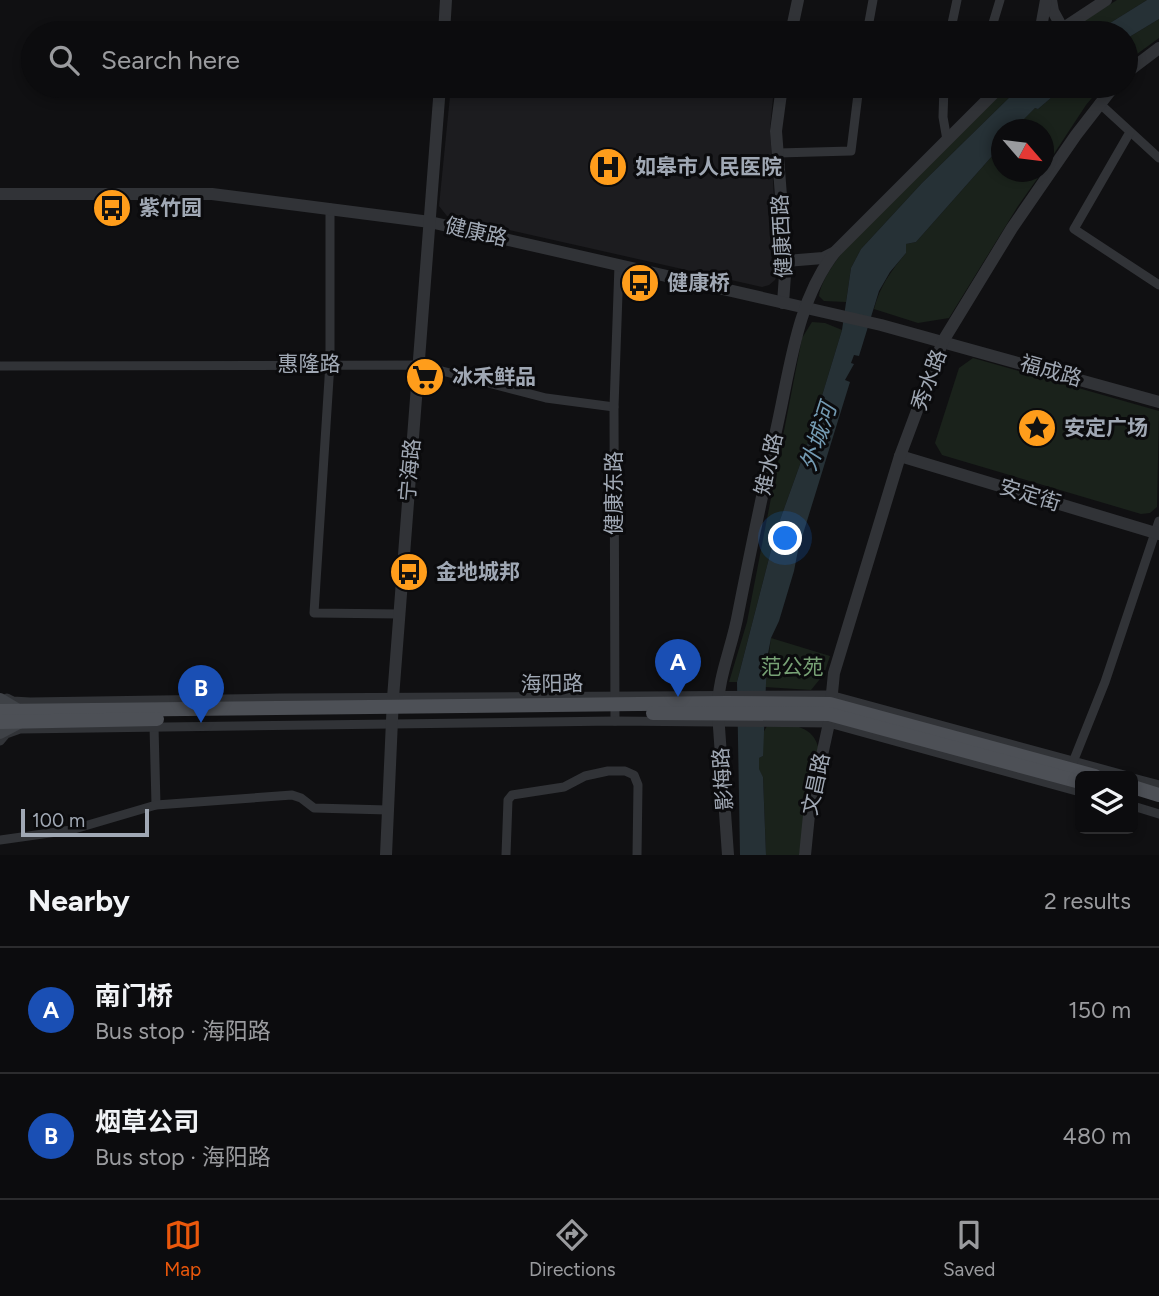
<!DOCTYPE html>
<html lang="en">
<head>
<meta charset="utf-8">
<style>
  body { margin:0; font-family:Figtree,"Noto Sans SC",sans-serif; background:#1a1a1c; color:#f1f3f6 }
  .controls { position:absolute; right:21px; bottom:21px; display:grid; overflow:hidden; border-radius:10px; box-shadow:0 4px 10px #0003 }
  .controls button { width:63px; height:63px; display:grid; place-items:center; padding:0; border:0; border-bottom:2px solid #2c2c2e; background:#0c0c0e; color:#f1f3f6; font:35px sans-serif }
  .compass { position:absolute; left:991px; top:119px; width:63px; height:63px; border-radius:50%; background:#0c0c0e; box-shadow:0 4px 10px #0003; rotate:118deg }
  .scale { position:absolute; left:21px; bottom:18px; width:128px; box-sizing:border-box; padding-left:7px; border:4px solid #a0a8b4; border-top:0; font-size:19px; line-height:24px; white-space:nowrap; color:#a0a8b4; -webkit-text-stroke:5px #0b0b0d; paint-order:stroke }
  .you { position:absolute; left:786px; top:539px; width:24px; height:24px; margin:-18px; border:5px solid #fff; border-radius:50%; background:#1a73e8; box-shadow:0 0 0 10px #1a73e833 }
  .badge { display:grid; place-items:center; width:46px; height:46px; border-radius:50%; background:#ea580c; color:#fff; font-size:23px; font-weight:700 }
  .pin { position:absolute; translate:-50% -58px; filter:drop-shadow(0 2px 4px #0008) }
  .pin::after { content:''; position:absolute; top:37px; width:24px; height:21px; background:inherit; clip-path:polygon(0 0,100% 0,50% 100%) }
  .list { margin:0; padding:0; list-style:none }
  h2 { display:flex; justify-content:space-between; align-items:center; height:91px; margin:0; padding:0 28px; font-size:30px }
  h2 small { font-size:23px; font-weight:400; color:#9a9b9e }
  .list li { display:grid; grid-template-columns:46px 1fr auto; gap:21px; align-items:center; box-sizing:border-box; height:126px; padding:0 28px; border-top:2px solid #2c2c2e }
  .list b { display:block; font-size:26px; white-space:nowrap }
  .list p { margin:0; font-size:23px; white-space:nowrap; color:#9a9b9e }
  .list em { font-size:23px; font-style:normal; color:#9a9b9e }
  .icon { flex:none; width:38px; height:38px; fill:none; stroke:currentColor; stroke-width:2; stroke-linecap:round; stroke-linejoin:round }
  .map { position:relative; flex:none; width:1159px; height:855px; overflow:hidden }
  .search { position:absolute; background:#0c0c0e; box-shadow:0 4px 10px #0003; left:21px; right:21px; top:21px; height:77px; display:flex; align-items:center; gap:18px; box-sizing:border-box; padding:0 24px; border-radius:38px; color:#9a9b9e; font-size:26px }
  .sheet { height:343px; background:#0c0c0e }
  nav { display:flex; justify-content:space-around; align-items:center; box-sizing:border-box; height:98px; border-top:2px solid #2c2c2e; background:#0c0c0e; font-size:19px; color:#9a9b9e }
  nav a { display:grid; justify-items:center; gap:4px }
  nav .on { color:#ea580c }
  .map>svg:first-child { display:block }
  .built { fill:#1c1c1f }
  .green { fill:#1a221b }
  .water { fill:#263136 }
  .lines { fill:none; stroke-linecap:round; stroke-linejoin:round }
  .minor { stroke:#313337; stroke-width:9 }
  .tertiary { stroke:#313337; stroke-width:12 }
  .secondary { stroke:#3f4247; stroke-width:12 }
  .primary { stroke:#4d5056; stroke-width:14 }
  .labels { text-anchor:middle; stroke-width:6; stroke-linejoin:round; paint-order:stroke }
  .poi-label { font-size:21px; font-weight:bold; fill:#a0a8b4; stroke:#0b0b0d; text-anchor:start }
  .street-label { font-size:21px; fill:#a0a8b4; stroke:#0b0b0d }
  .park-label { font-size:21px; fill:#77a175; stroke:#0b0b0d }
  .water-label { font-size:23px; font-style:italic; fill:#749bb3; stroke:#0b0b0d }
</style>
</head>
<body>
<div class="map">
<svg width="1159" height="855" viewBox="0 0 1159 855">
  <rect width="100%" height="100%" fill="#101012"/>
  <polygon class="built" points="451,86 762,86 774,88 770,128 777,252 778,271 775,280 769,285 762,287 447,216 439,206"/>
  <g class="green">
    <polygon points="1117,0 1147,0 1094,33 1064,33"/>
    <polygon points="1159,19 1159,38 1126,62 1126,39"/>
    <path d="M 1006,86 L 1021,86 L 922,183 L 861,249 L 851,268 L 846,302 L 824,301 L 819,296 C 823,251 969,122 1006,86 Z"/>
    <polygon points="1065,86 1102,86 1086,105 1044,169 1044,130 1014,129 1014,128 1035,108 1038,109"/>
    <path d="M 1001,146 L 1002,172 L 1042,172 L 1018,206 L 949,318 L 918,323 L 874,309 C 880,286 891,271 906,253 L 906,244 L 916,242 Z"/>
    <polygon points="812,322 825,323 842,330 807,445 776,531 737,682 729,682 747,622 802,338"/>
    <polygon points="973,358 1159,411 1157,507 1150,513 1141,514 942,455 935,443 959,368"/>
    <polygon points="771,638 830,656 824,674 811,690 765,687"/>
    <path d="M 788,724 C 805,728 815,732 819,750 L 799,855 L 766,855 L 763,777 L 759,770 L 759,758 L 763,756 L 763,733 L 767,726 Z"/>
  </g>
  <g class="water">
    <polygon points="1147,0 1159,0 1159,19 1126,39 1126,33 1094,33"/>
    <polygon points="1021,86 1065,86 1038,109 1035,108 1014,129 1002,130 1001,146 916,242 906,244 906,253 890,272 879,291 859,356 854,355 851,363 854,364 845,380 850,382 798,550 794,571 779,621 771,638 767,659 763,756 759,758 759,769 763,777 766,855 740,855 737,682 776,531 807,445 842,330 851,268 861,249 922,183"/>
  </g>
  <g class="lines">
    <g class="minor">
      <polyline points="867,33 873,0"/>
      <polyline points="950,33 957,0"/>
      <polyline points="990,33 1000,0"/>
      <polyline points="944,86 943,117 947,140"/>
      <polyline points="1099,103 1159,158"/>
      <polyline points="1130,132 1074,229 1159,285"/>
      <polyline points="778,153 851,151 859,86"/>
      <polyline points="330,208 330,363 314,613 399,614"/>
      <polyline points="0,366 419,365 546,398 614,407"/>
      <polyline points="7,698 13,701 30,702 280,698 830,695 1128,776"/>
      <polyline points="615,721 614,407 619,265"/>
      <polyline points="154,726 156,805"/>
      <polyline points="0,741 6,734 20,729 615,721 829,723 1080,792"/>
      <polyline points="1071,767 1105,682 1159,521"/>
      <polyline points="1133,778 1159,785"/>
      <polyline points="1133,806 1159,814"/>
      <polyline points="0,840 71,830 156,805 292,795 301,798 314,808 388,810"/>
      <polyline points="506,855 508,800 512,795 564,787 585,776 608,771 625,771 634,775 638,785 637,855"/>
    </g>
    <g class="tertiary">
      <polyline points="1051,0 1053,11 1065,33"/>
      <polyline points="444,33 446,0"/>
      <polyline points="791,33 798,0"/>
      <polyline points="1040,33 1046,0"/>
      <polyline points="1056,33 1106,0"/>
      <polyline points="1126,73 1159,48"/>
      <polyline points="782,86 776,131 786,261 783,303"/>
      <polyline points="0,194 212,194 430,222 881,325 1159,402"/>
      <polyline points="786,261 823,258 835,252 1001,86"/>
      <polyline points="900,456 1159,534"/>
      <polyline points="386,855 393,698 440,86"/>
      <path d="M 728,855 L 718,713 C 717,678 732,648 738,614 C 751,548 765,482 779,417 C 791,361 799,298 835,252"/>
      <polyline points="805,855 809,815 829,723 834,673 900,456 943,341 1012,228 1076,135 1114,86"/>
    </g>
    <g class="secondary">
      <polyline points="0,699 20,711"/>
      <polyline points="0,733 21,722"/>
    </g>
    <g class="primary">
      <polyline points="0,711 726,703 830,704 1095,776"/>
      <polyline points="653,713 829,714 1080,782"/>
      <polyline points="0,722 157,719"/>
      <polyline points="1133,787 1159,795"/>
    </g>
  </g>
  <defs>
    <symbol id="hospital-disc" viewBox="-11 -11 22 22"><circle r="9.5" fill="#ff9d1b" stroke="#0b0b0d"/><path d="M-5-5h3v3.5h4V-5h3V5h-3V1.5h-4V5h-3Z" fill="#111"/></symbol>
    <symbol id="bus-disc" viewBox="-11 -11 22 22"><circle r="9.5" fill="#ff9d1b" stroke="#0b0b0d"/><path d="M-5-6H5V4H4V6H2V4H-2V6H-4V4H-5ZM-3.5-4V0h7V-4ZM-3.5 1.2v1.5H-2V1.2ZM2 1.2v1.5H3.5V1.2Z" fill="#111"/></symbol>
    <symbol id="supermarket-disc" viewBox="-11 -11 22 22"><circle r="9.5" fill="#ff9d1b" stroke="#0b0b0d"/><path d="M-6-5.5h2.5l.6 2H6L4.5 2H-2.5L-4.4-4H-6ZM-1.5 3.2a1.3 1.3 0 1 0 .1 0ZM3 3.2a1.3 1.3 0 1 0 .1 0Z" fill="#111"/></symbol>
    <symbol id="sight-disc" viewBox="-11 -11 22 22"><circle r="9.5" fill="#ff9d1b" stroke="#0b0b0d"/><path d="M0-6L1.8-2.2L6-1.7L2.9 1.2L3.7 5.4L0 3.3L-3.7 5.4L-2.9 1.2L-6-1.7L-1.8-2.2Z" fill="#111"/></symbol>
  </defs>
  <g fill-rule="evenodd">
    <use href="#hospital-disc" x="586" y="145" width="44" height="44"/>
    <use href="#bus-disc" x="90" y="186" width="44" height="44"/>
    <use href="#bus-disc" x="618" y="261" width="44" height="44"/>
    <use href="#supermarket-disc" x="403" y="355" width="44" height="44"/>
    <use href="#sight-disc" x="1015" y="406" width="44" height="44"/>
    <use href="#bus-disc" x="387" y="550" width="44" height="44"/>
  </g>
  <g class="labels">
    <g class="poi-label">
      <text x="635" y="174">如皋市人民医院</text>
      <text x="139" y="215">紫竹园</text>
      <text x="667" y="290">健康桥</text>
      <text x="452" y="384">冰禾鲜品</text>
      <text x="1064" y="435">安定广场</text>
      <text x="436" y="579">金地城邦</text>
    </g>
    <g class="street-label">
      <text transform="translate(476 232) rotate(13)" y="7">健康路</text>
      <text transform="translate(782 236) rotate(-93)" y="7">健康西路</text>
      <text x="309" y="371">惠隆路</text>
      <text transform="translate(1051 371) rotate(16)" y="7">福成路</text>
      <text transform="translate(929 380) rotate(-70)" y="7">秀水路</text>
      <text transform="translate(769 464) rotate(-78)" y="7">雉水路</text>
      <text transform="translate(410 470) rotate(-85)" y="7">宁海路</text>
      <text transform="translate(614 493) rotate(-90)" y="7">健康东路</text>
      <text transform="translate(1030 495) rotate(17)" y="7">安定街</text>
      <text transform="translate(552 684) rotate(-1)" y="7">海阳路</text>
      <text transform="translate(723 779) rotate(-94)" y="7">影梅路</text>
      <text transform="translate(816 784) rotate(-78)" y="7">文昌路</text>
    </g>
    <g class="park-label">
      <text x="792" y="674">范公苑</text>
    </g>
    <g class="water-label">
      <text transform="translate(818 437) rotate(-72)" y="8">外城河</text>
    </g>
  </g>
</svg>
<div class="controls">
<button><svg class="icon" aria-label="layers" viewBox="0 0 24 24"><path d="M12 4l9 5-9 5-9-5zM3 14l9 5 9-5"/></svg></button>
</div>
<svg class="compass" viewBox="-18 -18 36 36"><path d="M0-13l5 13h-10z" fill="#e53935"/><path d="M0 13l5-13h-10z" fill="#9a9b9e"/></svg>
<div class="scale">100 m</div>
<div class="you"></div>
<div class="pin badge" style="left:678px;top:697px;background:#1a4fb4">A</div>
<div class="pin badge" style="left:201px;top:723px;background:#1a4fb4">B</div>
<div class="search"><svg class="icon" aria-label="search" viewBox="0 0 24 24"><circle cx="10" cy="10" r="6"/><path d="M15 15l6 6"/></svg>Search here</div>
</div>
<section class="sheet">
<h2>Nearby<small>2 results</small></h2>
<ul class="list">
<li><span class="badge" style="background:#1a4fb4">A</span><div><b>南门桥</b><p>Bus stop · 海阳路</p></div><em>150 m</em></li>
<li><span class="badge" style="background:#1a4fb4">B</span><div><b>烟草公司</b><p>Bus stop · 海阳路</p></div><em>480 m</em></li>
</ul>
</section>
<nav>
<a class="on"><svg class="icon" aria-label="map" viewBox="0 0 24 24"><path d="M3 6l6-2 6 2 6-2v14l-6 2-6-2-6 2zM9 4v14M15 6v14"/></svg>Map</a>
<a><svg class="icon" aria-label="directions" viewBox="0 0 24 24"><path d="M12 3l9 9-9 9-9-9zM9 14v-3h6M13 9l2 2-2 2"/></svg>Directions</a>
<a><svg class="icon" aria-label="saved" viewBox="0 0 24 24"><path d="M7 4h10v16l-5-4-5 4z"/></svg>Saved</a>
</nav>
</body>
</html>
